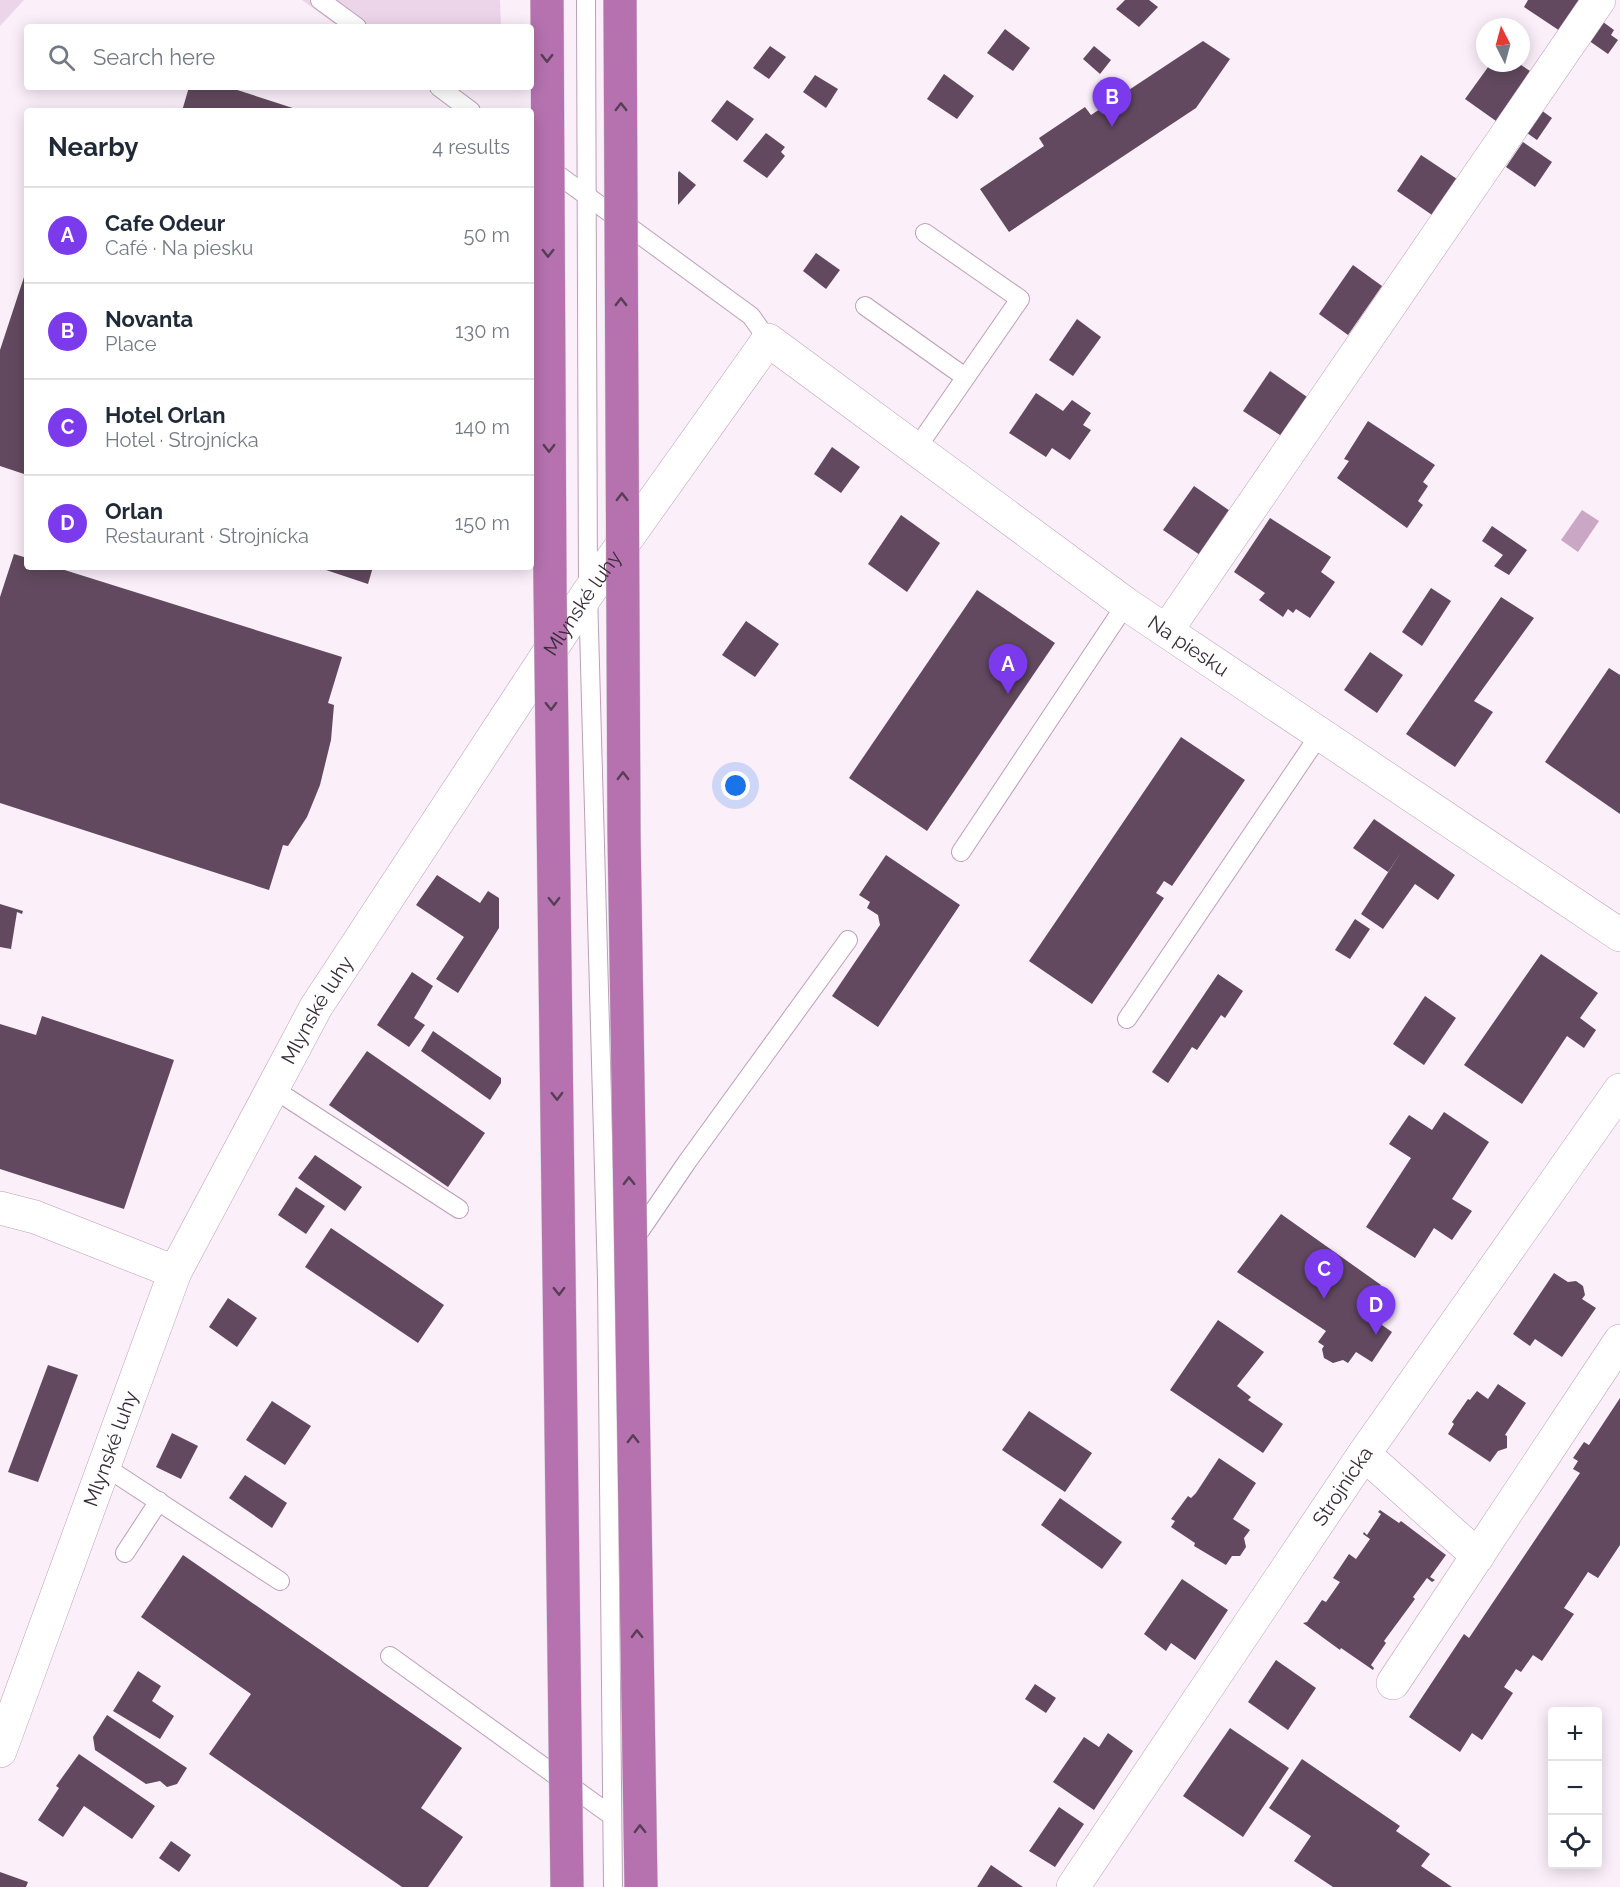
<!DOCTYPE html>
<html lang="en">
<head>
<meta charset="utf-8">
<style>
  body { margin:0; font-family:Raleway,sans-serif; background:#f6f6f7; color:#1f2937 }
  .controls { position:absolute; right:18px; bottom:18px; display:grid; overflow:hidden; border-radius:6px; box-shadow:0 3px 15px #0003 }
  .controls button { width:54px; height:54px; display:grid; place-items:center; padding:0; border:0; border-bottom:2px solid #e0e1e3; background:#fff; color:#1f2937; font:30px sans-serif }
  .compass { position:absolute; left:1476px; top:18px; width:54px; height:54px; border-radius:50%; background:#fff; box-shadow:0 3px 15px #0003; rotate:354deg }
  .you { position:absolute; left:736px; top:786px; width:21px; height:21px; margin:-15px; border:4px solid #fff; border-radius:50%; background:#1a73e8; box-shadow:0 0 0 9px #1a73e833 }
  .badge { display:grid; place-items:center; width:39px; height:39px; border-radius:50%; background:#7c3aed; color:#fff; font-size:20px; font-weight:700 }
  .pin { position:absolute; translate:-50% -50px; filter:drop-shadow(0 2px 3px #0008) }
  .pin::after { content:''; position:absolute; top:32px; width:21px; height:18px; background:inherit; clip-path:polygon(0 0,100% 0,50% 100%) }
  .list { margin:0; padding:0; list-style:none }
  h2 { display:flex; justify-content:space-between; align-items:center; height:78px; margin:0; padding:0 24px; font-size:26px }
  h2 small { font-size:20px; font-weight:400; color:#747a83 }
  .list li { display:grid; grid-template-columns:39px 1fr auto; gap:18px; align-items:center; box-sizing:border-box; height:96px; padding:0 24px; border-top:2px solid #e0e1e3 }
  .list b { display:block; font-size:22px; white-space:nowrap }
  .list p { margin:0; font-size:20px; white-space:nowrap; color:#747a83 }
  .list em { font-size:20px; font-style:normal; color:#747a83 }
  .icon { flex:none; width:33px; height:33px; fill:none; stroke:currentColor; stroke-width:2; stroke-linecap:round; stroke-linejoin:round }
  .map { position:relative; flex:none; width:1620px; height:1887px; overflow:hidden }
  .search { position:absolute; background:#fff; box-shadow:0 3px 15px #0003; left:24px; top:24px; width:510px; height:66px; display:flex; align-items:center; gap:15px; box-sizing:border-box; padding:0 21px; border-radius:6px; color:#747a83; font-size:22px }
  .panel { position:absolute; background:#fff; box-shadow:0 3px 15px #0003; left:24px; top:108px; width:510px; height:462px; border-radius:6px }
  .map>svg:first-child { display:block }
  .green { fill:#edd5e9 }
  .water { fill:#c9a7c5 }
  .building { fill:#62495f }
  .lines { fill:none; stroke-linecap:round; stroke-linejoin:round }
  .service-casing { stroke:#bc9fb8; stroke-width:20 }
  .minor-casing { stroke:#bc9fb8; stroke-width:34 }
  .service { stroke:#fff; stroke-width:18 }
  .minor { stroke:#fff; stroke-width:33 }
  .motorway-bridge-casing { stroke:#d3d1d3; stroke-width:34; stroke-linecap:butt }
  .motorway-bridge { stroke:#b572af; stroke-width:33 }
  .oneway { stroke:#563e54 }
  .labels { text-anchor:middle; stroke-width:6; stroke-linejoin:round; paint-order:stroke }
  .street-label { font-size:20px; fill:#372c36; stroke:#fff }
</style>
</head>
<body>
<div class="map">
<svg width="1620" height="1887" viewBox="0 0 1620 1887">
  <rect width="100%" height="100%" fill="#fbeffa"/>
  <g class="green">
    <polygon points="0,0 24,0 0,26"/>
    <polygon points="302,0 500,0 501,27 339,27"/>
  </g>
  <polygon class="water" points="1582,510 1599,521 1578,552 1561,540"/>
  <g class="building">
    <polygon points="1125,0 1149,0 1158,7 1139,27 1116,9"/>
    <polygon points="1528,0 1589,0 1566,35 1524,7"/>
    <polygon points="1599,19 1614,30 1611,35 1618,40 1608,54 1585,38"/>
    <polygon points="1005,29 1030,48 1013,71 987,53"/>
    <polygon points="1203,41 1230,59 1196,108 1009,232 980,189 1044,146 1039,138 1085,107 1091,115"/>
    <polygon points="770,46 786,57 769,79 753,68"/>
    <polygon points="1094,46 1111,60 1100,74 1083,59"/>
    <polygon points="1491,63 1518,63 1530,71 1496,121 1465,99"/>
    <polygon points="944,74 974,96 957,119 927,99"/>
    <polygon points="815,75 838,89 826,108 803,92"/>
    <polygon points="189,87 228,87 302,111 182,111"/>
    <polygon points="727,100 754,119 737,141 711,121"/>
    <polygon points="1541,110 1552,118 1537,140 1527,133"/>
    <polygon points="766,133 785,147 781,152 785,156 767,178 743,161"/>
    <polygon points="1523,142 1552,162 1535,187 1506,167"/>
    <polygon points="1421,155 1460,181 1435,217 1397,191"/>
    <polygon points="679,171 696,185 678,205 678,173"/>
    <polygon points="816,253 840,270 826,289 803,271"/>
    <polygon points="1353,265 1382,286 1348,335 1319,314"/>
    <polygon points="27,268 27,475 0,466 0,350"/>
    <polygon points="1077,319 1101,337 1073,376 1049,360"/>
    <polygon points="1270,371 1310,399 1283,437 1243,411"/>
    <polygon points="1036,393 1063,411 1072,400 1091,413 1083,425 1091,430 1070,460 1052,448 1046,457 1009,433"/>
    <polygon points="1368,421 1435,465 1423,482 1428,486 1418,501 1423,505 1407,528 1337,478 1349,461 1344,459"/>
    <polygon points="832,447 860,467 841,493 814,474"/>
    <polygon points="1194,486 1233,513 1203,557 1163,530"/>
    <polygon points="901,515 940,543 907,592 868,564"/>
    <polygon points="1270,518 1331,557 1321,572 1335,582 1310,618 1296,609 1293,613 1288,609 1283,617 1259,600 1265,593 1234,572"/>
    <polygon points="1492,526 1527,550 1509,575 1494,566 1503,555 1482,541"/>
    <polygon points="14,554 27,558 27,567 55,567 342,657 328,703 334,705 331,740 320,785 307,817 288,846 283,845 269,890 0,803 0,597"/>
    <polygon points="317,567 373,567 368,584"/>
    <polygon points="1431,588 1451,601 1422,646 1402,632"/>
    <polygon points="977,590 1055,643 927,831 849,778"/>
    <polygon points="1501,597 1534,618 1474,701 1493,712 1455,767 1406,734"/>
    <polygon points="746,621 779,644 755,677 722,655"/>
    <polygon points="1370,652 1403,675 1377,713 1344,690"/>
    <polygon points="1609,668 1620,675 1620,814 1545,762"/>
    <polygon points="1181,737 1245,780 1172,886 1164,881 1156,893 1164,898 1092,1004 1029,961"/>
    <polygon points="1374,819 1455,875 1438,900 1415,884 1383,929 1361,914 1402,851 1388,872 1353,848"/>
    <polygon points="886,855 960,905 878,1027 832,996 880,925 878,915 867,908 870,902 859,895"/>
    <polygon points="437,875 480,903 488,891 499,898 499,928 458,993 436,979 464,937 416,905"/>
    <polygon points="0,904 23,911 22,914 17,912 11,949 0,947"/>
    <polygon points="1355,919 1370,929 1350,959 1335,950"/>
    <polygon points="1541,954 1598,993 1580,1018 1596,1030 1584,1048 1567,1036 1522,1104 1464,1065"/>
    <polygon points="412,972 433,986 414,1018 425,1025 409,1047 377,1025"/>
    <polygon points="1218,974 1243,991 1225,1018 1221,1015 1197,1050 1192,1047 1168,1083 1152,1072"/>
    <polygon points="1425,996 1456,1018 1424,1065 1393,1044"/>
    <polygon points="42,1016 174,1060 124,1209 0,1169 0,1024 36,1035"/>
    <polygon points="433,1031 501,1078 501,1083 490,1100 421,1051"/>
    <polygon points="367,1051 485,1133 448,1187 329,1105"/>
    <polygon points="1444,1112 1489,1142 1452,1199 1472,1211 1452,1240 1434,1228 1415,1258 1366,1227 1411,1158 1389,1144 1409,1115 1432,1130"/>
    <polygon points="315,1155 362,1187 345,1211 298,1178"/>
    <polygon points="296,1187 325,1206 306,1234 278,1215"/>
    <polygon points="1281,1214 1381,1285 1363,1312 1392,1332 1372,1362 1356,1352 1348,1363 1343,1360 1333,1363 1324,1358 1322,1349 1324,1346 1318,1342 1326,1331 1237,1272"/>
    <polygon points="331,1228 444,1305 418,1343 305,1267"/>
    <polygon points="1554,1273 1568,1282 1576,1281 1583,1286 1585,1295 1582,1299 1596,1308 1562,1357 1535,1339 1530,1346 1513,1334"/>
    <polygon points="228,1298 257,1318 237,1347 209,1327"/>
    <polygon points="1218,1320 1264,1352 1237,1386 1251,1397 1248,1400 1283,1424 1263,1453 1170,1390"/>
    <polygon points="48,1365 78,1375 38,1482 8,1472"/>
    <polygon points="1498,1384 1526,1403 1505,1435 1507,1436 1507,1448 1498,1451 1490,1462 1448,1434 1454,1424 1452,1422 1468,1399 1470,1400 1477,1391 1488,1399"/>
    <polygon points="1620,1398 1620,1545 1598,1578 1588,1572 1564,1608 1574,1614 1542,1661 1533,1655 1521,1672 1516,1669 1504,1687 1513,1693 1482,1740 1472,1733 1460,1752 1409,1717 1464,1634 1469,1638 1580,1473 1573,1469 1578,1461 1573,1458 1584,1442 1589,1445"/>
    <polygon points="272,1401 311,1426 285,1465 246,1440"/>
    <polygon points="1029,1411 1092,1453 1065,1492 1002,1450"/>
    <polygon points="172,1433 198,1446 181,1479 156,1467"/>
    <polygon points="1219,1458 1256,1483 1233,1519 1250,1530 1244,1538 1246,1547 1240,1556 1232,1556 1226,1565 1194,1546 1195,1543 1171,1527 1175,1521 1171,1519 1188,1496 1191,1498 1196,1493"/>
    <polygon points="245,1475 287,1503 272,1528 229,1498"/>
    <polygon points="1060,1498 1122,1542 1102,1569 1041,1525"/>
    <polygon points="1380,1510 1399,1523 1401,1521 1446,1555 1430,1577 1435,1580 1432,1582 1427,1578 1413,1597 1415,1599 1384,1641 1386,1643 1371,1665 1374,1668 1373,1670 1341,1648 1340,1650 1303,1623 1307,1622 1322,1600 1326,1602 1340,1582 1333,1578 1349,1554 1356,1559 1370,1539 1363,1534 1364,1532 1367,1535 1381,1514 1378,1512"/>
    <polygon points="183,1555 462,1748 421,1808 463,1837 428,1887 402,1887 209,1754 251,1694 141,1617"/>
    <polygon points="1182,1579 1228,1610 1195,1660 1171,1643 1166,1651 1144,1634"/>
    <polygon points="1276,1660 1316,1688 1288,1730 1248,1702"/>
    <polygon points="138,1671 161,1686 152,1701 174,1716 160,1739 113,1711"/>
    <polygon points="1035,1684 1056,1698 1046,1713 1025,1699"/>
    <polygon points="107,1715 187,1768 177,1784 167,1787 160,1781 146,1784 95,1750 93,1737"/>
    <polygon points="1230,1728 1289,1768 1243,1837 1183,1796"/>
    <polygon points="1108,1733 1133,1751 1094,1810 1053,1782 1084,1737 1099,1747"/>
    <polygon points="79,1754 155,1806 132,1839 84,1806 63,1837 38,1820 59,1788 56,1786"/>
    <polygon points="1302,1759 1400,1826 1396,1831 1430,1854 1421,1866 1452,1887 1333,1887 1294,1861 1311,1836 1269,1808"/>
    <polygon points="1059,1807 1084,1824 1055,1867 1029,1851"/>
    <polygon points="171,1841 191,1855 179,1872 159,1858"/>
    <polygon points="991,1865 1023,1887 977,1887"/>
    <polygon points="0,1872 28,1882 26,1887 0,1887"/>
  </g>
  <g class="lines">
    <defs>
      <g id="service">
        <polyline points="320,0 357,27"/>
        <polyline points="586,0 588,593 607,1279 613,1887"/>
        <polyline points="439,87 471,111"/>
        <polyline points="531,155 751,316 768,340"/>
        <polyline points="865,306 965,377"/>
        <polyline points="916,449 1020,299 925,233"/>
        <polyline points="961,852 1126,604"/>
        <polyline points="1127,1019 1320,734"/>
        <polyline points="272,1088 459,1209"/>
        <polyline points="633,1241 687,1162 848,940"/>
        <polyline points="104,1466 280,1581"/>
        <polyline points="125,1553 159,1501"/>
        <polyline points="390,1656 612,1816"/>
      </g>
      <g id="minor">
        <polyline points="1167,630 1599,0"/>
        <polyline points="0,1208 35,1217 175,1272"/>
        <polyline points="1364,1454 1478,1556"/>
        <polyline points="1393,1683 1620,1341"/>
        <path id="s1" d="M 0,1751 L 175,1272 L 316,1007 L 588,593 L 768,340 L 1126,604 L 1620,935"/>
        <path id="s2" d="M 1073,1887 L 1364,1454 L 1620,1090"/>
      </g>
    </defs>
    <use href="#service" class="service-casing"/>
    <use href="#minor" class="minor-casing"/>
    <use href="#service" class="service"/>
    <use href="#minor" class="minor"/>
    <defs>
      <g id="motorway-bridge">
        <polyline points="547,0 550,584 567,1887"/>
        <polyline points="620,0 624,834 641,1887"/>
      </g>
    </defs>
    <use href="#motorway-bridge" class="motorway-bridge-casing"/>
    <use href="#motorway-bridge" class="motorway-bridge"/>
  </g>
  <defs><path id="oneway-chevron" d="M-2-3.5L2.5 0L-2 3.5" fill="none" stroke-width="1.6" stroke-linecap="round" stroke-linejoin="round" transform="scale(1.5)"/></defs>
  <g class="oneway">
    <use href="#oneway-chevron" transform="translate(547 58) rotate(90)"/>
    <use href="#oneway-chevron" transform="translate(621 107) rotate(-90)"/>
    <use href="#oneway-chevron" transform="translate(548 253) rotate(90)"/>
    <use href="#oneway-chevron" transform="translate(621 302) rotate(-90)"/>
    <use href="#oneway-chevron" transform="translate(549 448) rotate(90)"/>
    <use href="#oneway-chevron" transform="translate(622 497) rotate(-90)"/>
    <use href="#oneway-chevron" transform="translate(551 706) rotate(89)"/>
    <use href="#oneway-chevron" transform="translate(623 776) rotate(-90)"/>
    <use href="#oneway-chevron" transform="translate(554 901) rotate(89)"/>
    <use href="#oneway-chevron" transform="translate(557 1096) rotate(89)"/>
    <use href="#oneway-chevron" transform="translate(629 1181) rotate(-91)"/>
    <use href="#oneway-chevron" transform="translate(559 1291) rotate(89)"/>
    <use href="#oneway-chevron" transform="translate(633 1439) rotate(-91)"/>
    <use href="#oneway-chevron" transform="translate(637 1634) rotate(-91)"/>
    <use href="#oneway-chevron" transform="translate(640 1829) rotate(-91)"/>
  </g>
  <g class="labels">
    <g class="street-label">
      <text dy="7" stroke="none"><textPath href="#s1" startOffset="1294">Mlynské luhy</textPath></text>
      <text dy="7" stroke="none"><textPath href="#s1" startOffset="2136">Na piesku</textPath></text>
      <text dy="7" stroke="none"><textPath href="#s1" startOffset="808">Mlynské luhy</textPath></text>
      <text dy="7" stroke="none"><textPath href="#s1" startOffset="322">Mlynské luhy</textPath></text>
      <text dy="7" stroke="none"><textPath href="#s2" startOffset="483">Strojnícka</textPath></text>
    </g>
  </g>
</svg>
<div class="controls">
<button>+</button>
<button>−</button>
<button><svg class="icon" aria-label="locate" viewBox="0 0 24 24"><circle cx="12" cy="12" r="6"/><path d="M12 2v4M12 18v4M2 12h4M18 12h4"/></svg></button>
</div>
<svg class="compass" viewBox="-18 -18 36 36"><path d="M0-13l5 13h-10z" fill="#e53935"/><path d="M0 13l5-13h-10z" fill="#747a83"/></svg>
<div class="you"></div>
<div class="pin badge" style="left:1008px;top:694px">A</div>
<div class="pin badge" style="left:1112px;top:127px">B</div>
<div class="pin badge" style="left:1324px;top:1299px">C</div>
<div class="pin badge" style="left:1376px;top:1335px">D</div>
<div class="search"><svg class="icon" aria-label="search" viewBox="0 0 24 24"><circle cx="10" cy="10" r="6"/><path d="M15 15l6 6"/></svg>Search here</div>
<section class="panel">
<h2>Nearby<small>4 results</small></h2>
<ul class="list">
<li><span class="badge">A</span><div><b>Cafe Odeur</b><p>Café · Na piesku</p></div><em>50 m</em></li>
<li><span class="badge">B</span><div><b>Novanta</b><p>Place</p></div><em>130 m</em></li>
<li><span class="badge">C</span><div><b>Hotel Orlan</b><p>Hotel · Strojnícka</p></div><em>140 m</em></li>
<li><span class="badge">D</span><div><b>Orlan</b><p>Restaurant · Strojnícka</p></div><em>150 m</em></li>
</ul>
</section>
</div>
</body>
</html>
